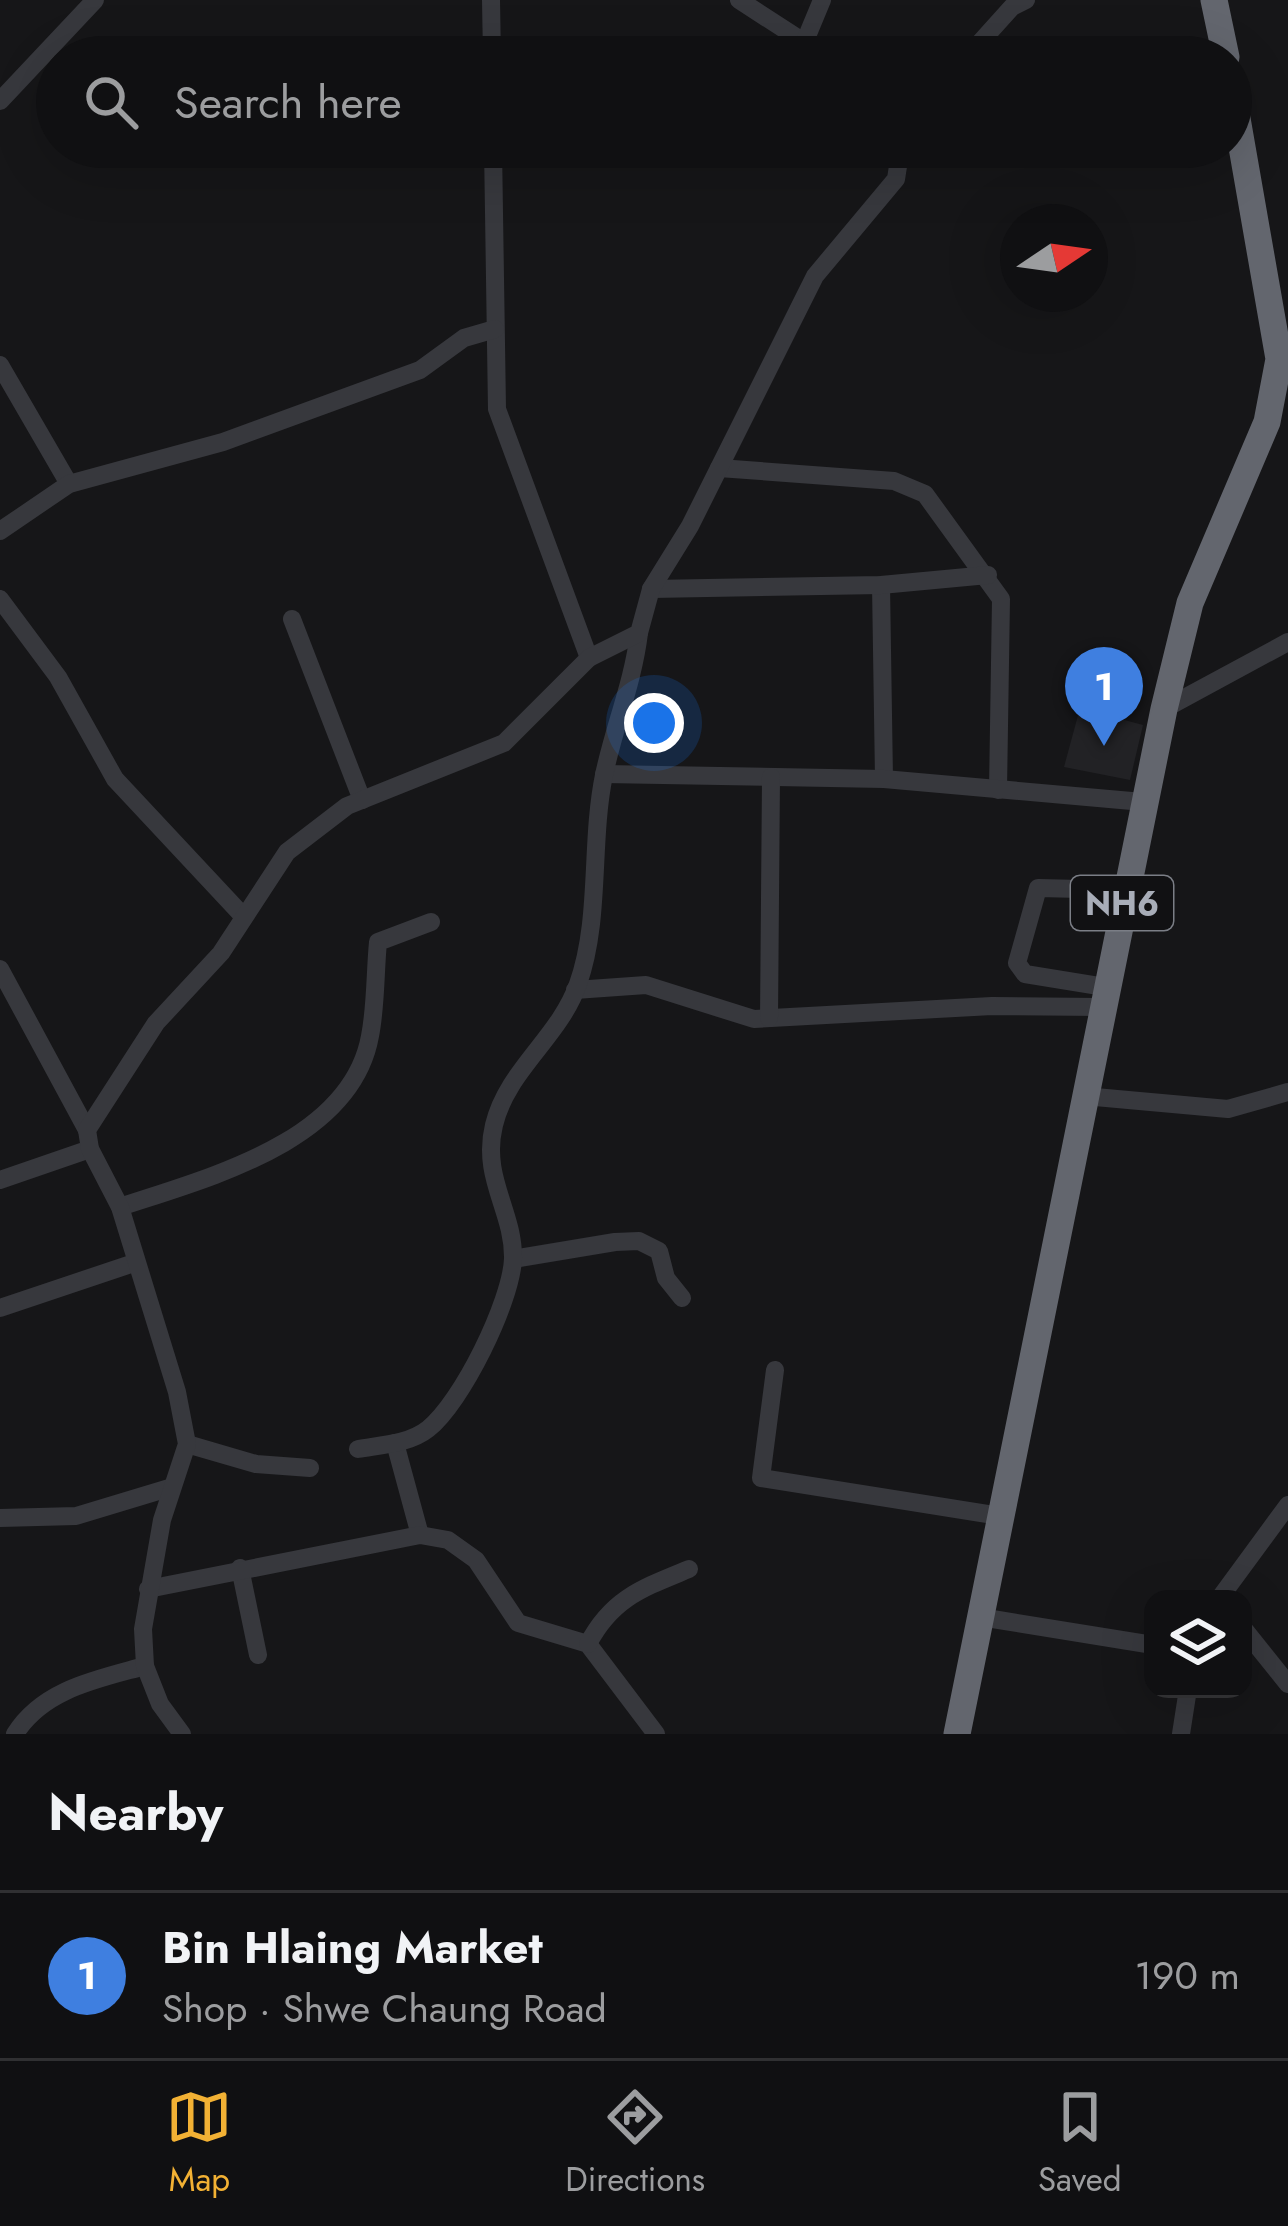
<!DOCTYPE html>
<html lang="en">
<head>
<meta charset="utf-8">
<style>
  body { margin:0; font-family:Jost,sans-serif; background:#19191b; color:#f1f3f6 }
  .controls { position:absolute; right:36px; bottom:36px; display:grid; overflow:hidden; border-radius:24px; box-shadow:0 12px 48px #0002 }
  .controls button { width:108px; height:108px; display:grid; place-items:center; padding:0; border:0; border-bottom:3px solid #303032; background:#101012; color:#f1f3f6; font:60px sans-serif }
  .compass { position:absolute; left:1000px; top:204px; width:108px; height:108px; border-radius:50%; background:#101012; box-shadow:0 12px 48px #0002; rotate:77deg }
  .you { position:absolute; left:654px; top:723px; width:42px; height:42px; margin:-30px; border:9px solid #fff; border-radius:50%; background:#1a73e8; box-shadow:0 0 0 18px #1a73e833 }
  .badge { display:grid; place-items:center; width:78px; height:78px; border-radius:50%; background:#f2b134; color:#fff; font-size:39px; font-weight:700 }
  .pin { position:absolute; translate:-50% -99px; filter:drop-shadow(0 3px 6px #0008) }
  .pin::after { content:''; position:absolute; top:63px; width:42px; height:36px; background:inherit; clip-path:polygon(0 0,100% 0,50% 100%) }
  .list { margin:0; padding:0; list-style:none }
  h2 { display:flex; justify-content:space-between; align-items:center; height:156px; margin:0; padding:0 48px; font-size:51px }
  h2 small { font-size:39px; font-weight:400; color:#9c9d9f }
  .list li { display:grid; grid-template-columns:78px 1fr auto; gap:36px; align-items:center; box-sizing:border-box; height:168px; padding:0 48px; border-top:3px solid #303032 }
  .list b { display:block; font-size:45px; white-space:nowrap }
  .list p { margin:0; font-size:39px; white-space:nowrap; color:#9c9d9f }
  .list em { font-size:39px; font-style:normal; color:#9c9d9f }
  .icon { flex:none; width:66px; height:66px; fill:none; stroke:currentColor; stroke-width:2; stroke-linecap:round; stroke-linejoin:round }
  .map { position:relative; flex:none; width:1288px; height:1734px; overflow:hidden }
  .search { position:absolute; background:#101012; box-shadow:0 12px 48px #0002; left:36px; right:36px; top:36px; height:132px; display:flex; align-items:center; gap:30px; box-sizing:border-box; padding:0 42px; border-radius:66px; color:#9c9d9f; font-size:45px }
  .sheet { height:324px; background:#101012 }
  nav { display:flex; justify-content:space-around; align-items:center; box-sizing:border-box; height:168px; border-top:3px solid #303032; background:#101012; font-size:33px; color:#9c9d9f }
  nav a { display:grid; justify-items:center; gap:6px }
  nav .on { color:#f2b134 }
  .map>svg:first-child { display:block }
  .built { fill:#222225 }
  .lines { fill:none; stroke-linecap:round; stroke-linejoin:round }
  .minor { stroke:#37383d; stroke-width:18 }
  .highway { stroke:#63666e; stroke-width:27 }
  .labels { text-anchor:middle; stroke-width:10; stroke-linejoin:round; paint-order:stroke }
  .shield { fill:#111113; stroke:#7b7e86; stroke-width:3 }
  .shield-label { font-size:33px; font-weight:bold; fill:#a8adb8 }
</style>
</head>
<body>
<div class="map">
<svg width="1288" height="1734" viewBox="0 0 1288 1734">
  <rect width="100%" height="100%" fill="#161618"/>
  <polygon class="built" points="1080,708 1143,725 1130,780 1064,767"/>
  <g class="lines">
    <g class="minor">
      <polyline points="491,0 492,57"/>
      <polyline points="739,0 827,57"/>
      <polyline points="805,41 822,0"/>
      <polyline points="967,57 1012,7 1026,0"/>
      <polyline points="0,101 95,0"/>
      <polyline points="493,147 497,409 589,658"/>
      <polyline points="0,365 69,484"/>
      <polyline points="719,468 894,481 925,494 1001,599 998,790"/>
      <polyline points="0,531 69,484 223,442 420,370 464,338 495,329"/>
      <polyline points="881,585 884,779"/>
      <polyline points="651,589 881,585 988,575"/>
      <polyline points="0,599 58,677 115,779 244,917"/>
      <polyline points="292,619 362,800"/>
      <polyline points="1164,709 1288,642"/>
      <polyline points="604,774 884,779 1143,802"/>
      <polyline points="0,969 87,1130"/>
      <polyline points="1105,987 1025,974 1017,963 1038,888 1124,890"/>
      <polyline points="575,990 646,985 754,1019 992,1006 1101,1007"/>
      <polyline points="769,1018 771,777"/>
      <polyline points="1084,1096 1228,1109 1288,1092"/>
      <polyline points="0,1180 90,1149"/>
      <path d="M 120,1207 C 207,1178 351,1142 370,1036 C 376,1006 375,973 378,942 L 431,922"/>
      <polyline points="513,1259 615,1242 639,1241 659,1251 666,1278 682,1298"/>
      <polyline points="0,1308 134,1263"/>
      <polyline points="775,1370 761,1478 1000,1516"/>
      <polyline points="395,1443 420,1535"/>
      <polyline points="187,1444 256,1464 310,1468"/>
      <path d="M 358,1449 C 381,1445 409,1444 428,1429 C 462,1402 511,1302 513,1259 C 514,1211 481,1178 494,1125 C 507,1070 559,1038 578,984 C 601,919 590,843 604,775 C 614,727 633,683 639,633"/>
      <polyline points="0,1518 76,1516 172,1487"/>
      <polyline points="240,1568 258,1655"/>
      <polyline points="148,1589 420,1535 448,1540 476,1560 518,1623 588,1644 656,1734"/>
      <polyline points="1219,1599 1288,1505"/>
      <polyline points="980,1617 1153,1645"/>
      <polyline points="1243,1628 1288,1684"/>
      <path d="M 588,1644 C 612,1598 643,1588 689,1569"/>
      <path d="M 15,1734 C 43,1689 98,1679 145,1666"/>
      <polyline points="182,1734 160,1704 145,1666 143,1629 162,1520 187,1444 177,1392 120,1207 90,1149 87,1130 156,1023 221,953 287,852 347,806 504,743 589,658 639,633 651,589 690,526 815,276 896,179 901,147"/>
      <polyline points="1181,1734 1188,1689"/>
    </g>
    <g class="highway">
      <polyline points="1214,0 1226,57"/>
      <polyline points="957,1734 1164,709 1190,603 1267,422 1279,359 1231,84"/>
    </g>
  </g>
  <g class="labels">
    <rect class="shield" x="1071" y="876" width="102" height="54" rx="9"/>
    <g class="shield-label">
      <text x="1122" y="915">NH6</text>
    </g>
  </g>
</svg>
<div class="controls">
<button><svg class="icon" aria-label="layers" viewBox="0 0 24 24"><path d="M12 4l9 5-9 5-9-5zM3 14l9 5 9-5"/></svg></button>
</div>
<svg class="compass" viewBox="-18 -18 36 36"><path d="M0-13l5 13h-10z" fill="#e53935"/><path d="M0 13l5-13h-10z" fill="#9c9d9f"/></svg>
<div class="you"></div>
<div class="pin badge" style="left:1104px;top:746px;background:#3f7fe0">1</div>
<div class="search"><svg class="icon" aria-label="search" viewBox="0 0 24 24"><circle cx="10" cy="10" r="6"/><path d="M15 15l6 6"/></svg>Search here</div>
</div>
<section class="sheet">
<h2>Nearby<small></small></h2>
<ul class="list">
<li><span class="badge" style="background:#3f7fe0">1</span><div><b>Bin Hlaing Market</b><p>Shop · Shwe Chaung Road</p></div><em>190 m</em></li>
</ul>
</section>
<nav>
<a class="on"><svg class="icon" aria-label="map" viewBox="0 0 24 24"><path d="M3 6l6-2 6 2 6-2v14l-6 2-6-2-6 2zM9 4v14M15 6v14"/></svg>Map</a>
<a><svg class="icon" aria-label="directions" viewBox="0 0 24 24"><path d="M12 3l9 9-9 9-9-9zM9 14v-3h6M13 9l2 2-2 2"/></svg>Directions</a>
<a><svg class="icon" aria-label="saved" viewBox="0 0 24 24"><path d="M7 4h10v16l-5-4-5 4z"/></svg>Saved</a>
</nav>
</body>
</html>
